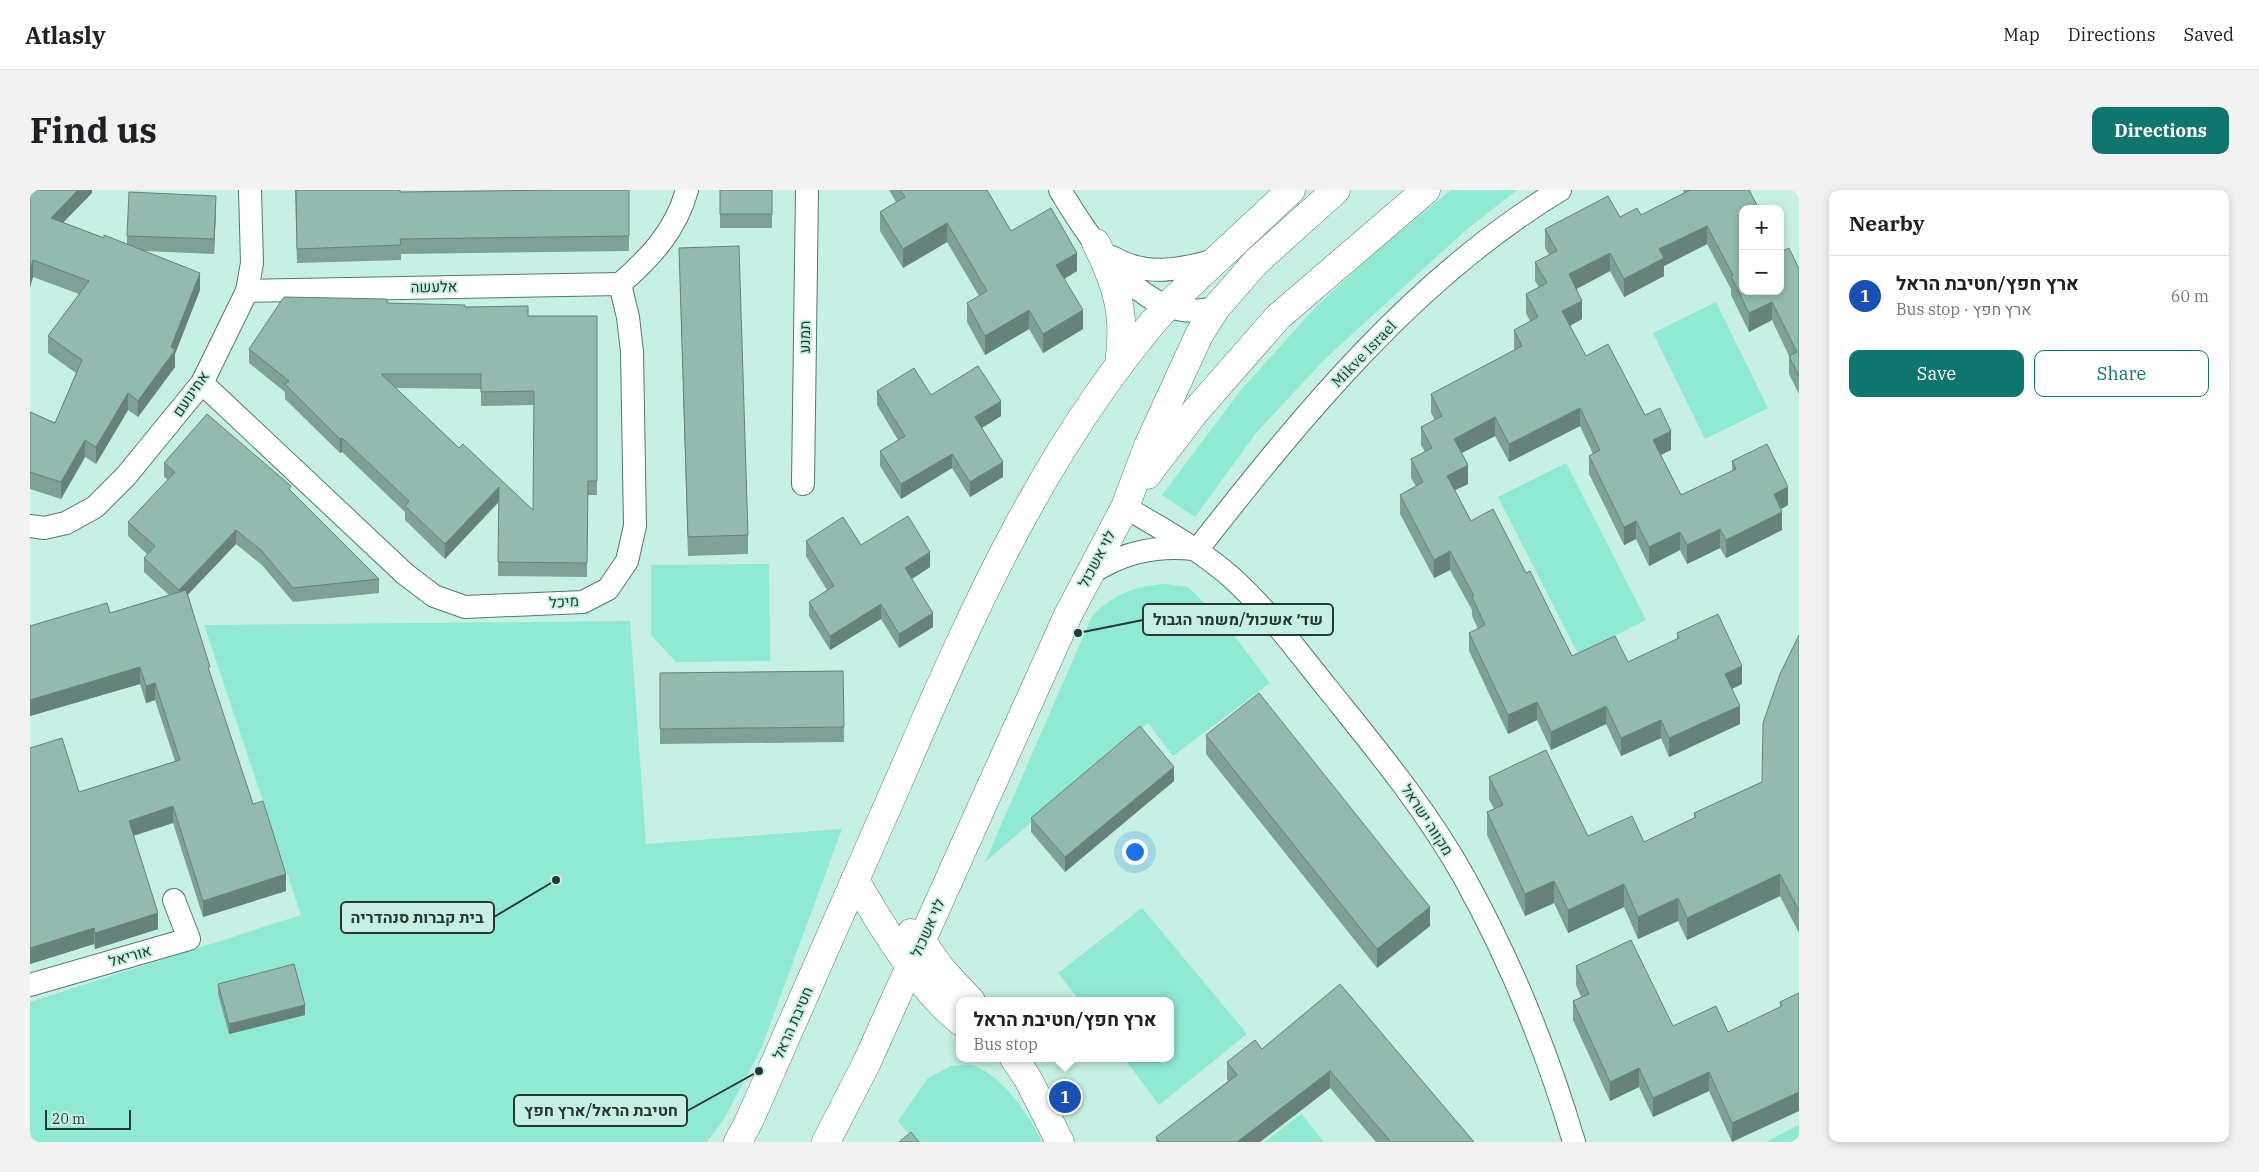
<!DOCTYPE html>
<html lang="en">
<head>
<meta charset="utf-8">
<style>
  body { margin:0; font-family:"IBM Plex Serif",Heebo,serif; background:#f2f2f2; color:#202124 }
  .controls { position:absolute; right:15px; top:15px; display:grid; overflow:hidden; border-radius:10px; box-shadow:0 2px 8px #0003 }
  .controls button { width:45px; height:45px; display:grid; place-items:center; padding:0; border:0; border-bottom:1px solid #e0e0e0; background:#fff; color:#202124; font:25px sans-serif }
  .scale { position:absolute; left:15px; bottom:12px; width:86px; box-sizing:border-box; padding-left:5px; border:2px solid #273733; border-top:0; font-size:14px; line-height:18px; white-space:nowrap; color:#273733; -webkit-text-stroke:4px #c6f0e4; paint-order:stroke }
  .you { position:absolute; left:1104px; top:661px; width:18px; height:18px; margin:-12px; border:4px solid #fff; border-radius:50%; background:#1a73e8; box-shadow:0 0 0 8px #1a73e833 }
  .badge { display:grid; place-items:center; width:32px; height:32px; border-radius:50%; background:#0f766e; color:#fff; font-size:16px; font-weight:700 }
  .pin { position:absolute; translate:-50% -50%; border:2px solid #fff; box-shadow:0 1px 5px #0006 }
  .popup { position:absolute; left:926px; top:807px; width:218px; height:65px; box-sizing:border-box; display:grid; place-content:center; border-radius:10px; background:#fff; filter:drop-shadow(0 1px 4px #0005); font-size:16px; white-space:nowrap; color:#757577 }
  .popup b { font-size:19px; color:#202124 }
  .popup::after { content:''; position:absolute; left:50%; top:100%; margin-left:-10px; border:10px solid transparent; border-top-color:#fff }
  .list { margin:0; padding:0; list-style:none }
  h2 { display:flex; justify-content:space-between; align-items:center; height:65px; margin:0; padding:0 20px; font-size:21px }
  h2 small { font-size:16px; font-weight:400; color:#757577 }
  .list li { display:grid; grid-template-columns:32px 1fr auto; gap:15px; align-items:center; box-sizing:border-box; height:80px; padding:0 20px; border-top:1px solid #e0e0e0 }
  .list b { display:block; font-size:19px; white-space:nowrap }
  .list p { margin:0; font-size:16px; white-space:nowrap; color:#757577 }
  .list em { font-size:16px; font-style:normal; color:#757577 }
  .actions { display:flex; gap:10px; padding:15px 20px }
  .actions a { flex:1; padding:11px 0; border:1px solid #0f766e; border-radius:10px; text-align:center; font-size:18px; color:#0f766e }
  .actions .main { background:#0f766e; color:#fff }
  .map { position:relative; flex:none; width:1769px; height:952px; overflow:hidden; border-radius:10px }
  header { display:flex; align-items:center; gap:30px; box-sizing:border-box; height:70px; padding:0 25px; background:#fff; border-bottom:1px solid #e0e0e0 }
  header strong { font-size:24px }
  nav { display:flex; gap:28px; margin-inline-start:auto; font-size:18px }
  .intro { display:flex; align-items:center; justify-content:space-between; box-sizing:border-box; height:120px; padding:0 30px }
  h1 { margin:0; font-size:35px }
  .button { padding:12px 22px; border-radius:10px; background:#0f766e; color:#fff; font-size:18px; font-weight:700 }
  main { display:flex; gap:30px; padding:0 30px }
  aside { flex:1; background:#fff; border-radius:10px; box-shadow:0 2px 8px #0003 }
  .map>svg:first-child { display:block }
  .green { fill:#8fe9d3 }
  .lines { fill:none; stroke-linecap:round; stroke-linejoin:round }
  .minor-casing { stroke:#53796f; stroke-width:24 }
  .tertiary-casing { stroke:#53796f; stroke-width:29 }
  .minor { stroke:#fff; stroke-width:22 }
  .tertiary { stroke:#fff; stroke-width:28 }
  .wall { fill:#7ea096; fill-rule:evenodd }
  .shaded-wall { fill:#66827a }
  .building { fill:#92baaf; stroke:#66827a; fill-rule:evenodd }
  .labels { text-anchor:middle; stroke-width:4; stroke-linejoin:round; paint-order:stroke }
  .street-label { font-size:15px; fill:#273733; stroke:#c6f0e4 }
  .leader { fill:none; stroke:#273733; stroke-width:2 }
  .callout-dot { fill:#273733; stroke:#c6f0e4; stroke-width:2 }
  .callout { fill:#c6f0e4; stroke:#273733; stroke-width:2 }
  .callout-label { font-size:16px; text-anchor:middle; font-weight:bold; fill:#273733 }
</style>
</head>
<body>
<header>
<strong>Atlasly</strong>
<nav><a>Map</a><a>Directions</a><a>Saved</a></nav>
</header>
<div class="intro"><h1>Find us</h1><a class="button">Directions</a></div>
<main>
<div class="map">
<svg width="1769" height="952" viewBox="0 0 1769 952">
  <rect width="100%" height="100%" fill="#c6f0e4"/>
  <g class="green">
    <polygon points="1421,0 1487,0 1436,40 1295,169 1226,243 1165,327 1132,305 1211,200 1282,121 1343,64"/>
    <polygon points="1686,112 1738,218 1675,249 1623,143"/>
    <polygon points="1536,273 1616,430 1548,464 1468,307"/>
    <polygon points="739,374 740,471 646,472 621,445 621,375"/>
    <path d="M 1137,394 L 1158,397 L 1194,432 L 1240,493 L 1143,566 L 1118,533 L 955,672 L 1062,426 C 1084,404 1106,395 1137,394 Z"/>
    <polygon points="600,431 616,654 812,639 731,859 694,929 677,952 0,952 0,812 271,725 174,435"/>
    <polygon points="1112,718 1217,844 1129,915 1094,868 1140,868 1140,811 1050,811 1028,783"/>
    <path d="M 921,876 C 928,876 938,874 945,876 C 973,887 1000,926 1012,952 L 885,952 L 868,931 L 898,888 Z"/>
    <polygon points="1271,924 1294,952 1235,952"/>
    <polygon points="1769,935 1769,952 1736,952"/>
  </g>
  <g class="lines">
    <defs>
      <g id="minor">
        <path d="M 1030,0 C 1055,42 1100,112 1152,120 C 1164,122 1175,120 1186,118"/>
        <path d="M 1082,67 C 1115,87 1150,80 1185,70"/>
        <path d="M 590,94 C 621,67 646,40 657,0"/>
        <polyline points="217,101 590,94"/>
        <polyline points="172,193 375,384 404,406 435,417 553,412 578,399 597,371 605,336 602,162 598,127 590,94"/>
        <polyline points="773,294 777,0"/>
        <path d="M 1095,317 C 1132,339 1169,359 1201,387 C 1238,420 1267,461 1298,499 C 1346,559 1396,619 1434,687 C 1480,770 1517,861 1544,952"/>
        <polyline points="0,336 14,338 36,333 65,317 96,286 172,193 217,101 222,73 220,0"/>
        <path d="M 1167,360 C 1272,226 1383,89 1530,0"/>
        <path d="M 1057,386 C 1090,363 1124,355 1164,359"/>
        <polyline points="0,795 159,749 144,710"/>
      </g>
      <g id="tertiary">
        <path d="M 1066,53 C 1088,97 1096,125 1089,175"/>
        <polyline points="1117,285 1164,223 1248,127 1396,0"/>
        <path d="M 825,690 C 851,735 890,799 930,831"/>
        <polyline points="881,743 892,752 912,780 941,811"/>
        <polyline points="984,868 998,889 1030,952"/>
        <path d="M 708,952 L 720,929 C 771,813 822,696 874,579 C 945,415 1018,251 1137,116 L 1261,0"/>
        <polyline points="796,952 837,872 1038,425 1095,317 1118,256 1169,145 1186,118 1226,72 1306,0"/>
      </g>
    </defs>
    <use href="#minor" class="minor-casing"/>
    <use href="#tertiary" class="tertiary-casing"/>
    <use href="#minor" class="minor"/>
    <use href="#tertiary" class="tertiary"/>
  </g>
  <g class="wall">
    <polygon points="0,0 62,0 62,3 33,32 74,48 97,54 97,46 186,20 184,64 115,61 170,100 145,164 145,177 108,227 98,220 66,274 55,267 31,309 0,299 0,222 25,233 46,183 18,163 18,146 49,104 3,87 0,97"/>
    <polygon points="265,0 370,0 370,2 599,0 599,61 371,64 371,70 267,73"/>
    <rect x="690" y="0" width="52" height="38"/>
    <polygon points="859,0 957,0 981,41 1047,81 1034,89 1053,139 1013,163 999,139 955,165 937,132 937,113 949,106 917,52 873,78 850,41 850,22 866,12"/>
    <polygon points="1653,0 1719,0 1713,101 1769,79 1769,204 1759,184 1759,166 1742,130 1719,142 1701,105 1701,99 1677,54 1634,76 1634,86 1594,107 1580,81 1546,99 1552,129 1540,136 1556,166 1615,225 1641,260 1631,265 1651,305 1702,281 1702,271 1758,315 1751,319 1752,340 1696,368 1690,358 1657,374 1650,360 1619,376 1606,349 1594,355 1559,284 1559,266 1563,264 1550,236 1479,272 1465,246 1431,263 1438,294 1425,300 1441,331 1496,383 1542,466 1598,472 1647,449 1647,443 1712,494 1702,499 1710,534 1639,567 1631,548 1591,566 1576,534 1521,560 1507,530 1478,544 1439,461 1439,443 1448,439 1442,426 1442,420 1420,380 1404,388 1370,324 1370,305 1386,296 1381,288 1381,269 1395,262 1391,255 1391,237 1405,230 1401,223 1401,204 1485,160 1484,158 1484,140 1500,131 1496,123 1496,104 1509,97 1505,91 1505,72 1519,65 1515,58 1515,39 1590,27 1611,25 1654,3"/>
    <polygon points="649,58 718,345 718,364 658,366"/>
    <path d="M 357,113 L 435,117 L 498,126 L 567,126 L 567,305 L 558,305 L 557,387 L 468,386 L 469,312 L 415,369 L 375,330 L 375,322 L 312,262 L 310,263 L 255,209 L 255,202 L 219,173 L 219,159 ZM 366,198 L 451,199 L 451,216 L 504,215 L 503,320 L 429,258 Z"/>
    <polygon points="847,201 901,205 971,226 952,238 973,287 940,307 922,278 871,309 850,276 850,261 868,250 847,215"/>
    <polygon points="134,273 261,302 349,389 349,403 263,412 232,375 206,354 158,404 180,484 223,614 256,701 173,727 143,633 103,646 128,739 65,759 64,754 0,774 0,558 49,602 145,571 125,510 116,513 110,494 0,526 0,436 80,423 139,405 114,382 114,368 117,364 98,346 98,332 138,290 134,287"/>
    <polygon points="776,351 831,355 900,377 882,389 903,437 869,458 851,429 800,460 779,426 779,412 797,400 776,366"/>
    <polygon points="1769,445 1769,743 1750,706 1657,750 1648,731 1608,749 1594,717 1538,743 1524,713 1495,726 1457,645 1457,622 1464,619 1459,609 1459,587 1558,646 1614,652 1664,628 1664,623 1732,592"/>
    <polygon points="813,481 814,552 630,554 630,483"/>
    <polygon points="1176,545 1400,736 1347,778 1176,564"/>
    <polygon points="1144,591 1035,682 1001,642 1001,628"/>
    <polygon points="1546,776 1643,836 1698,842 1750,818 1750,812 1769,803 1703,952 1702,952 1679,901 1623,927 1609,897 1580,911 1543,830 1543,811 1551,807 1546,795"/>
    <polygon points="188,794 275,825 199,844 188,804"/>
    <polygon points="1310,794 1444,952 1346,952 1300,898 1230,952 1126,952 1126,947 1198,891 1197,890 1197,872 1232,859"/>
  </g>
  <g class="shaded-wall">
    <polygon points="48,0 62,0 62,3 21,45 21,28"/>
    <polygon points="186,6 186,20 184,64 184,49"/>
    <polygon points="917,33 917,52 873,78 873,59"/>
    <polygon points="1677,36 1677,54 1634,76 1634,86 1594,107 1594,89 1629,59"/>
    <polygon points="1047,63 1047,81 1026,94 1026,75"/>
    <polygon points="1580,63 1580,81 1539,103 1539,84"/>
    <polygon points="3,70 3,87 0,97 0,80"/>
    <polygon points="170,83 170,100 145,164 145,177 108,227 108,211 141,157"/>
    <polygon points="1552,111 1552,129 1532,140 1532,121"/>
    <polygon points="1742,112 1742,130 1719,142 1719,123"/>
    <polygon points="999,120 999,139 955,165 955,146"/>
    <polygon points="1053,120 1053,139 1013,163 1013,144"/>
    <polygon points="98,203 98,220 66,274 66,257"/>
    <polygon points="971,211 971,226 945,242 945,227"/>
    <polygon points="1550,218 1550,236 1479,272 1479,254"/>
    <polygon points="1465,227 1465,246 1424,267 1424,249"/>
    <polygon points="1641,241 1641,260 1623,268 1623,250"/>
    <polygon points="312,248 312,262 310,263 310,249"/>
    <polygon points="55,250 55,267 31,309 31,292"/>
    <polygon points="922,264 922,278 871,309 871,294"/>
    <polygon points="973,272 973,287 940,307 940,292"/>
    <polygon points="1438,275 1438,294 1417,304 1417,286"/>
    <polygon points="469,297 469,311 415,369 415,354"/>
    <polygon points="1758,297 1758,315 1744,323 1744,304"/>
    <polygon points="1752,322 1752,340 1696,368 1696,350"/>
    <polygon points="1606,331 1606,349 1594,355 1594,337"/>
    <polygon points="1690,339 1690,358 1657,374 1657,355"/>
    <polygon points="206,340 206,354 149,414 149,400"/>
    <polygon points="1650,342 1650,360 1619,376 1619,357"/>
    <polygon points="1420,361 1420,380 1404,388 1404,370"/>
    <polygon points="900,362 900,377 875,393 875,378"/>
    <polygon points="851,414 851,429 800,460 800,446"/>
    <polygon points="903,423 903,437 869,458 869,444"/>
    <polygon points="1712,476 1712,494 1695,502 1695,484"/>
    <polygon points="110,477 110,494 0,526 0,510"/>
    <polygon points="125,493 125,510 116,513 116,496"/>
    <polygon points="1507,512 1507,530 1478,544 1478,525"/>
    <polygon points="1576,516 1576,534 1521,560 1521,542"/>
    <polygon points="1710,516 1710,534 1639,567 1639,548"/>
    <polygon points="1631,530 1631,548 1591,566 1591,548"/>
    <polygon points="1144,577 1144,591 1035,682 1035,667"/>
    <polygon points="143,616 143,633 99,647 99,631"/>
    <polygon points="256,684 256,701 173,727 173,711"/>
    <polygon points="1750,684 1750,706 1657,750 1657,728"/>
    <polygon points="1524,691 1524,713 1495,726 1495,704"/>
    <polygon points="1594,694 1594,717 1538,743 1538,720"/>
    <polygon points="1648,708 1648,731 1608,749 1608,727"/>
    <polygon points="1400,717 1400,736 1347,778 1347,759"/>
    <polygon points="128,723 128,739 65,759 65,743"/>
    <polygon points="64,738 64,754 0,774 0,758"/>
    <polygon points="275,815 275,825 199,844 199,834"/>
    <polygon points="1609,878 1609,897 1580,911 1580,892"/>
    <polygon points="1300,881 1300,898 1230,952 1207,952"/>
    <polygon points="1679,882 1679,901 1623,927 1623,908"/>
    <polygon points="1769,902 1769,921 1702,952 1702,933"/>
  </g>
  <g class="building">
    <polygon points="0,0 48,0 21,28 74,48 74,45 170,83 141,157 145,160 108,211 98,203 66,257 55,250 31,292 0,282 0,222 25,233 52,170 18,146 59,91 3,70 0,80"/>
    <polygon points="266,0 370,0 370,2 530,0 599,0 599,46 370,49 371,55 267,59"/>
    <rect x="690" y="0" width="52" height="24"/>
    <polygon points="870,0 957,0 981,41 1021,18 1047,63 1026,75 1053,120 1013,144 999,120 955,146 937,113 957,101 917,33 873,59 850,22 875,7"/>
    <polygon points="1660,0 1719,0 1729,19 1713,19 1713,101 1750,101 1750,62 1759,58 1769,79 1769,186 1759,166 1767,162 1742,112 1719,123 1701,86 1703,85 1677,36 1629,59 1634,68 1594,89 1580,63 1539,84 1552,111 1532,121 1556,166 1578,154 1615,225 1630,218 1641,241 1623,250 1651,305 1706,279 1702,271 1737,254 1758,297 1744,304 1752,322 1696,350 1690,339 1657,355 1650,342 1619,357 1606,331 1594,337 1559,266 1570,260 1550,218 1479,254 1465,227 1424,249 1438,275 1417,286 1441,331 1463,319 1496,383 1500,381 1542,466 1585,446 1598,472 1649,448 1647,443 1688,424 1712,476 1695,484 1710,516 1639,548 1631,530 1591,548 1576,516 1521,542 1507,512 1478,525 1439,443 1455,435 1442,407 1444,406 1420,361 1404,370 1370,305 1393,292 1381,269 1402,258 1391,237 1412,226 1401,204 1492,156 1484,140 1508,127 1496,104 1517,93 1505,72 1527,61 1515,39 1578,6 1590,27 1607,18 1611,25"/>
    <polygon points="99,2 186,6 184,49 97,46"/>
    <polygon points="709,56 718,345 658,347 649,58"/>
    <path d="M 254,107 L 357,109 L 357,113 L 435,115 L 435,117 L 498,116 L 498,126 L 567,126 L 567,291 L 558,291 L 557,373 L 468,372 L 469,297 L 415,354 L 375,316 L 379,311 L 312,248 L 310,249 L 255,194 L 259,191 L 219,159 ZM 351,184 L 451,184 L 451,202 L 504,201 L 503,320 L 433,254 L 429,258 Z"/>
    <polygon points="948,176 971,211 945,227 973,272 940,292 922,264 871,294 850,261 875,246 847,201 884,178 901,205"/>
    <polygon points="177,224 261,296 259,299 349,389 263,398 232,361 206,340 149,400 114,368 125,356 98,332 145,282 134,273"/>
    <polygon points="878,326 900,362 875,378 903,423 869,444 851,414 800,446 779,412 804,396 776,351 813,327 831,355"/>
    <polygon points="156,400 180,477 178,477 223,614 233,611 256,684 173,711 143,616 99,631 128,723 65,743 64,738 0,758 0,558 32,548 49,602 150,570 125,493 116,496 110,477 0,510 0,436 77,413 80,423"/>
    <polygon points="1769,445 1769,721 1750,684 1657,728 1648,708 1608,727 1594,694 1538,720 1524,691 1495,704 1457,622 1473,615 1459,587 1516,560 1558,646 1602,626 1614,652 1666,627 1664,623 1732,592 1733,533 1750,484"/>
    <polygon points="813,481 814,537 630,539 630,483"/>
    <polygon points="1229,503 1400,717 1347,759 1176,545"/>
    <polygon points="1110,536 1144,577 1035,667 1001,628"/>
    <polygon points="1601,750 1643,836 1686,816 1698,842 1752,816 1750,812 1769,803 1769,902 1702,933 1679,882 1623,908 1609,878 1580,892 1543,811 1559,804 1546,776"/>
    <polygon points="264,774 275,815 199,834 188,794"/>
    <polygon points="1310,794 1444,952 1361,952 1300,881 1207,952 1129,952 1126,947 1207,885 1197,872 1225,850 1232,859"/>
    <polygon points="881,942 889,952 869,952"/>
  </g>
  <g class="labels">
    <g class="street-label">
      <text transform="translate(404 97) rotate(-1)" y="5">אלעשה</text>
      <text transform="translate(775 147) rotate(-89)" y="5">תמנע</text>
      <text transform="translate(1334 164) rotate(-46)" y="5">Mikve Israel</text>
      <text transform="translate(161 204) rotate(-55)" y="5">אחינועם</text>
      <text transform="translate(1067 369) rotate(-62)" y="5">לוי אשכול</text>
      <text transform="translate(534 412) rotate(-4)" y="5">מיכל</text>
      <text transform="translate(1397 630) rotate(57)" y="5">מקווה ישראל</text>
      <text transform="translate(898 738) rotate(-66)" y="5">לוי אשכול</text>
      <text transform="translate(100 766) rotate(-16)" y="5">אוריאל</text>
      <text transform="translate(763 833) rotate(-66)" y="5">חטיבת הראל</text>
    </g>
  </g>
  <path class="leader" d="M1048 443L1113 430M526 690L464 727M729 881L657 921"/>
  <g class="callout-dot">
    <circle cx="1048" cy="443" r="5"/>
    <circle cx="526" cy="690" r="5"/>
    <circle cx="729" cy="881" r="5"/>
  </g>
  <g class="callout">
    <rect x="1113" y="414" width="190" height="31" rx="5"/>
    <rect x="311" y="712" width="153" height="31" rx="5"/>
    <rect x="484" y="905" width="173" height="31" rx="5"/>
  </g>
  <g class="callout-label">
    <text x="1208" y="435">שד׳ אשכול/משמר הגבול</text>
    <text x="387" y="733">בית קברות סנהדריה</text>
    <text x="571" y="926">חטיבת הראל/ארץ חפץ</text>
  </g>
</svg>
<div class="controls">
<button>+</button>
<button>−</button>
</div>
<div class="scale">20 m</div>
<div class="you"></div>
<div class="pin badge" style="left:1035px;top:907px;background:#1a4fb4">1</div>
<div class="popup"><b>ארץ חפץ/חטיבת הראל</b>Bus stop</div>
</div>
<aside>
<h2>Nearby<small></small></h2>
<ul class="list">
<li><span class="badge" style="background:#1a4fb4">1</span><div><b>ארץ חפץ/חטיבת הראל</b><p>Bus stop · ארץ חפץ</p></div><em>60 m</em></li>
</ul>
<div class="actions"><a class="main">Save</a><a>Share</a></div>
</aside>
</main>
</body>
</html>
